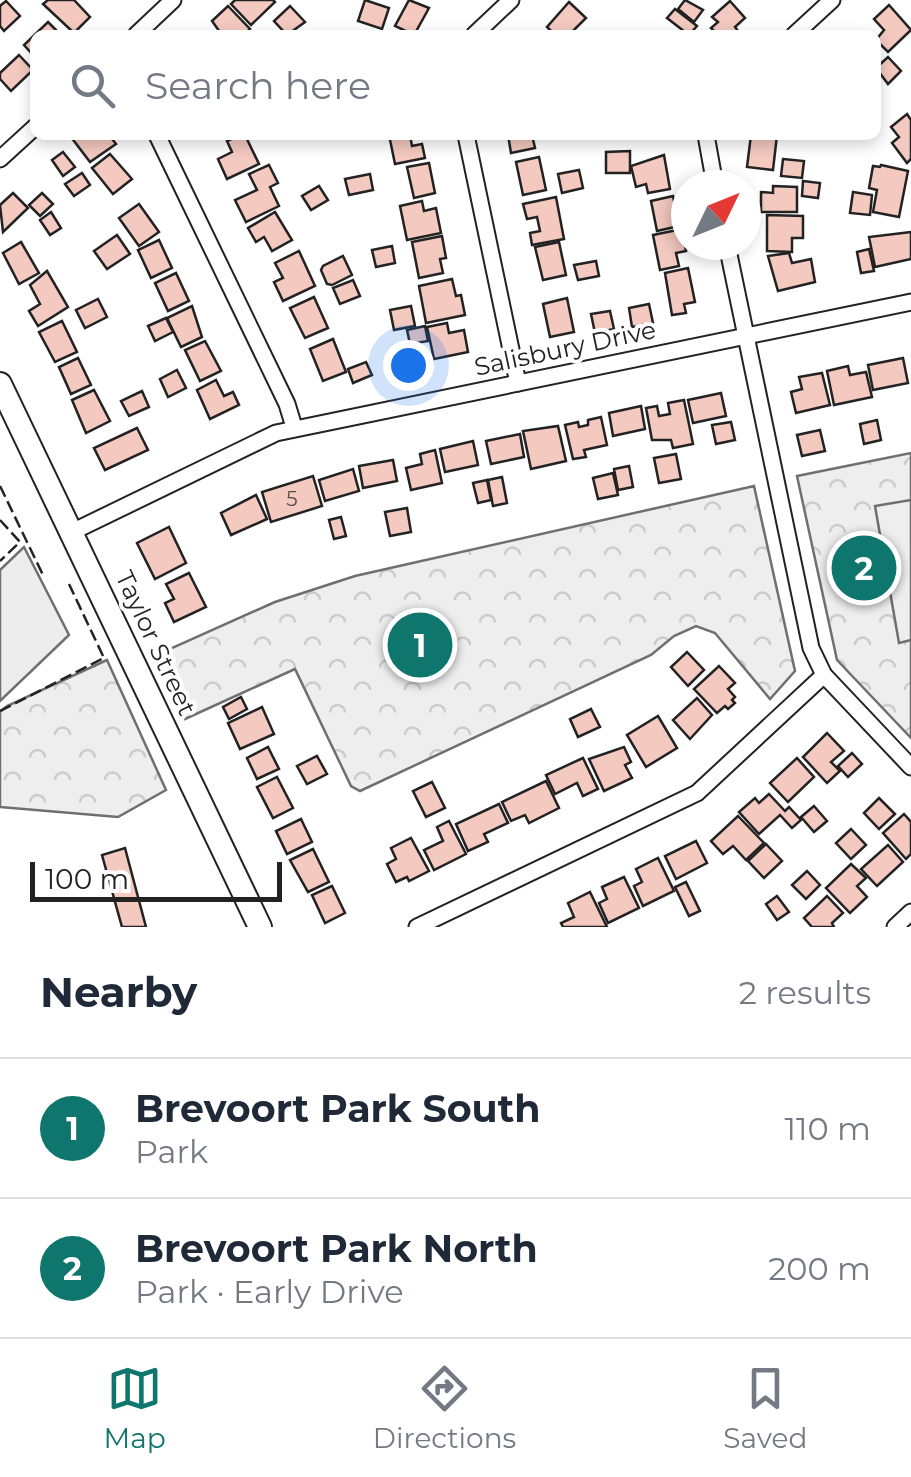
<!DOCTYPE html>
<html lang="en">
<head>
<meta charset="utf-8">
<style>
  body { margin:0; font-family:Montserrat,sans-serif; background:#f6f6f7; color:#1f2937 }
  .compass { position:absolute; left:671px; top:170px; width:90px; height:90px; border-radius:50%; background:#fff; box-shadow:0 5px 15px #0003; rotate:47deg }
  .scale { position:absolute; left:30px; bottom:25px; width:252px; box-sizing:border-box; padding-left:10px; border:5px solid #222; border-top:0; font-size:28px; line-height:35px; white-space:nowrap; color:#222; -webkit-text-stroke:8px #fff; paint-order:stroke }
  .you { position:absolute; left:408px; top:365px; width:35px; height:35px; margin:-25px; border:8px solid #fff; border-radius:50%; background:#1a73e8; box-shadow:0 0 0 15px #1a73e833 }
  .badge { display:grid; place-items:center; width:65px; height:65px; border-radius:50%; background:#0f766e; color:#fff; font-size:32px; font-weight:700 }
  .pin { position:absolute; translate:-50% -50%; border:5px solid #fff; box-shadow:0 2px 10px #0006 }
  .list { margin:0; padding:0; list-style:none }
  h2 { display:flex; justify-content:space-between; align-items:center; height:130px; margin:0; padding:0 40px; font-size:42px }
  h2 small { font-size:32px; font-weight:400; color:#747a83 }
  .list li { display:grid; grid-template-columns:65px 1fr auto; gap:30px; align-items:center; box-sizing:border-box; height:140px; padding:0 40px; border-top:2px solid #e0e1e3 }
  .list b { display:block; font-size:38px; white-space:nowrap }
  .list p { margin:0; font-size:32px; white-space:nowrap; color:#747a83 }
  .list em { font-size:32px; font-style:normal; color:#747a83 }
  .icon { flex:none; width:55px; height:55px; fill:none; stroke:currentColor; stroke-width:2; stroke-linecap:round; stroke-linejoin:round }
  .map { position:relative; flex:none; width:911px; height:927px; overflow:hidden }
  .search { position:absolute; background:#fff; box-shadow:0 5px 15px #0003; left:30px; right:30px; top:30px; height:110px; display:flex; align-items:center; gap:25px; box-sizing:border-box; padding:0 35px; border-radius:15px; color:#747a83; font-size:38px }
  .sheet { height:410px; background:#fff }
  nav { display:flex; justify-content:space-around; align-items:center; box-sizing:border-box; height:140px; border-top:2px solid #e0e1e3; background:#fff; font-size:28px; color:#747a83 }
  nav a { display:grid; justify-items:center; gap:5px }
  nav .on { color:#0f766e }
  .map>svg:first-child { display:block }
  .forest { fill:url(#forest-crowns); stroke:#6f6f6f; stroke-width:2.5 }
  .garden { fill:#eee; stroke:#6f6f6f; stroke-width:2.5 }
  .parking { fill:#ededed; stroke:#6f6f6f; stroke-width:2.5 }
  .building { fill:#f3c9c0; stroke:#222; stroke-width:2.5 }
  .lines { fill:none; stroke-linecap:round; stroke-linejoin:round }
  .street-casing { stroke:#222; stroke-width:19 }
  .secondary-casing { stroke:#222; stroke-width:26 }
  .street { stroke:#fff; stroke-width:15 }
  .secondary { stroke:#fff; stroke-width:22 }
  .fence { stroke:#222; stroke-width:2.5; stroke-dasharray:12 5; stroke-linecap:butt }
  .labels { text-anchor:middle; stroke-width:8; stroke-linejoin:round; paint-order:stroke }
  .number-label { font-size:20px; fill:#564c4a }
  .street-label { font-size:25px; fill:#222; stroke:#fff }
</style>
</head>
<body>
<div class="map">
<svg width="911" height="927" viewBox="0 0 911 927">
  <defs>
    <pattern id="forest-crowns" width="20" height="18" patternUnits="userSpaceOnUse" patternTransform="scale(2.5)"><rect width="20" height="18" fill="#eee"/><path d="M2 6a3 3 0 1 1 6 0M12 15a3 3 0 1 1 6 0" fill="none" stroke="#ccc"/></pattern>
  </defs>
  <rect width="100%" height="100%" fill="#fff"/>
  <g class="forest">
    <polygon points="911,453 911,738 837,660 797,476"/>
    <polygon points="754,486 795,671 770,699 715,633 696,626 674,636 651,655 360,791 351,786 295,669 185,719 154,656 275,602 355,576"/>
    <polygon points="107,660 166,790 118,817 0,807 0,712 7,706"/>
  </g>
  <polygon class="garden" points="911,500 911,640 899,643 875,506"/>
  <polygon class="parking" points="24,547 69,635 0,701 0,570"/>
  <g class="building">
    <polygon points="48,0 74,0 90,17 74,33 43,4"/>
    <polygon points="235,0 273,0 275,2 251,25 231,4"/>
    <polygon points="365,0 389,8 382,29 358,21"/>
    <polygon points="409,0 429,8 414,35 395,26"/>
    <polygon points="685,0 703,10 694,22 678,9"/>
    <polygon points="6,1 20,16 4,31 0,26 0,6"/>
    <polygon points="730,1 745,18 735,27 738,31 733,35 718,35 711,28 718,22 712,17"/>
    <polygon points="569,2 586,18 569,35 555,35 547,27"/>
    <polygon points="889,5 911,30 888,52 876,40 884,30 874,19"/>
    <polygon points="228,6 250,29 244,35 222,35 212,21"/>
    <polygon points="290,6 305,22 287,35 274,21"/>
    <polygon points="675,9 697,26 689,35 667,18"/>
    <polygon points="48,22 61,35 35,35 35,57 24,45"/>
    <polygon points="19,55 33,70 11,91 0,79 0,73"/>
    <polygon points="888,57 901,71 888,84 876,68"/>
    <polygon points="907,114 911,120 911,159 907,163 892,143 899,137 891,127"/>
    <polygon points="74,135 99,138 109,135 116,144 90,162 71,137"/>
    <polygon points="240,135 245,135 259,164 227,179 218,159 232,152 227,141"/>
    <polygon points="389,135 410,135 412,146 422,144 425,158 395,164"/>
    <polygon points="508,135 532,135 535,148 511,153"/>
    <polygon points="751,135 777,135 773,170 747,167"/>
    <polygon points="630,151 630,173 606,173 606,152"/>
    <polygon points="63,152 75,167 63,176 52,160"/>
    <polygon points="110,154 132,179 113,194 92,168"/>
    <polygon points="664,155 670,189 648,193 646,184 636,187 631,166"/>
    <polygon points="539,157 546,190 523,195 516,162"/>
    <polygon points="783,159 804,161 802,178 781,176"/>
    <polygon points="429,163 435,193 414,198 407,167"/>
    <polygon points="269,165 278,183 270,187 279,206 246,222 235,200 257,190 249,174"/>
    <polygon points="881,165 908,171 899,217 873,212 877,190 869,188 873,166 880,167"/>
    <polygon points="579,170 583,188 562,193 558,174"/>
    <polygon points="82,173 90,185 74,196 65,184"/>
    <polygon points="370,174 373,190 349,195 345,179"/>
    <polygon points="803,181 820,183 818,198 802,196"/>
    <polygon points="319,186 328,200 311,210 302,196"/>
    <polygon points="773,186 797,187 797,212 761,212 761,192 773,193"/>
    <polygon points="853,192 872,195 870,215 850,213"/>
    <polygon points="13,193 28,208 3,232 0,205"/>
    <polygon points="42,193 53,204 40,216 29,205"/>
    <polygon points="673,196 679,226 657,231 651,201"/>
    <polygon points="556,197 564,239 532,245 530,233 540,231 537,217 527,219 523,204"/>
    <polygon points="422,201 424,211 436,208 441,233 407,240 400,206"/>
    <polygon points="139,204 159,232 139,246 119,218"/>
    <polygon points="51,212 61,228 50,235 40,220"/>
    <polygon points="275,212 292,240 272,251 264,237 256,242 248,228"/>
    <polygon points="767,215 803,216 803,238 792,238 792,252 767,251"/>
    <polygon points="682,229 686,251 676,253 679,266 660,270 653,235"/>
    <polygon points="911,232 911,259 875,267 869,237"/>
    <polygon points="117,235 130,254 107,269 94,251"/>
    <polygon points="442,236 446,258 440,259 443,273 419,278 412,242"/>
    <polygon points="159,240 172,268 151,278 138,250"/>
    <polygon points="21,242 39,273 19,284 3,253"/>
    <polygon points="559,242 566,275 543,280 535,247"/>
    <polygon points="392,246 395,263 376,267 372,250"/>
    <polygon points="869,249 874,271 861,273 857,252"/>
    <polygon points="299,251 315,286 283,301 274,282 283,278 275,263"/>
    <polygon points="789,253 792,263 811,259 815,282 778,291 768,256"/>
    <polygon points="343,256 352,275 332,285 327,284 321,270 323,266"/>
    <polygon points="596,261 599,276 578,280 574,265"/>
    <polygon points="688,268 695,302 684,304 686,313 672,315 665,273"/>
    <polygon points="47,271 68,307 38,326 29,311 40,304 30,285"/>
    <polygon points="176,273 189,301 168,311 155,283"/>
    <polygon points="452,279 456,296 461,295 465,315 426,323 419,286"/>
    <polygon points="353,280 360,296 340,304 333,288"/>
    <polygon points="314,297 328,328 305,338 290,308"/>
    <polygon points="567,298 574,332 550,337 543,304"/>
    <polygon points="98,299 107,317 85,328 76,310"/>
    <polygon points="649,304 653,323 632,327 629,308"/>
    <polygon points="192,306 202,337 181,347 167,318"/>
    <polygon points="411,306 415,326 394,330 390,310"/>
    <polygon points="610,311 614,329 595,333 591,314"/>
    <polygon points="166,318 173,332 155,341 148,326"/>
    <polygon points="62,321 77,352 55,362 39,332"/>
    <polygon points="447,323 449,333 464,330 468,352 434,359 427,327"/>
    <polygon points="425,326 428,341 410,344 407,330"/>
    <polygon points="333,339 346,372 323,381 310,349"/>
    <polygon points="205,341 221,371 200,381 185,350"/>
    <polygon points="78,358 91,385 71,394 59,367"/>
    <polygon points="903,358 908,383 873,390 868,365"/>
    <polygon points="366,362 372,375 353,383 348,369"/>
    <polygon points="848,366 850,375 866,372 872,397 834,405 827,371"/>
    <polygon points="177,370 186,388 168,397 160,379"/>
    <polygon points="822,373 830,405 796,413 791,392 802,389 799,377"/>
    <polygon points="216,380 224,396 233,392 239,405 210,419 197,390"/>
    <polygon points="94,390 110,421 86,433 72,400"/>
    <polygon points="142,391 149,407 129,416 121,401"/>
    <polygon points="721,393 726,416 693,423 688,400"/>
    <polygon points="684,400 693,444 673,448 671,440 652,440 646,408 657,406 659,416 670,414 668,403"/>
    <polygon points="641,406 645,429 613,436 609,413"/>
    <polygon points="601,417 607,445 584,450 586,457 573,459 565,425 578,422 579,427 588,425 588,420"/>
    <polygon points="877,420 881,440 864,444 860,424"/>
    <polygon points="731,422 735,440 716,444 712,425"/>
    <polygon points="558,426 566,461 531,469 523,431"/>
    <polygon points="137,428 148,450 105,470 94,448"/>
    <polygon points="820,430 825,451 802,456 797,435"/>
    <polygon points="520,434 524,457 491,464 486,441"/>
    <polygon points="473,441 478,465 445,472 440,449"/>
    <polygon points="435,450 442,483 411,490 406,468 422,464 420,454"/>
    <polygon points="676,454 681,479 659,483 654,458"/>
    <polygon points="393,460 397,481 363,488 359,466"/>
    <polygon points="629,466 633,487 618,490 614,469"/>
    <polygon points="353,469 359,491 325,501 319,480"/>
    <polygon points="613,473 618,495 598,499 593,478"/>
    <polygon points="313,476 322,506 271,522 262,492"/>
    <polygon points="502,477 507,503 493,506 488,480"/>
    <polygon points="487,480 491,500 478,503 473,483"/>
    <polygon points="256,495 267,519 231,535 221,513"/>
    <polygon points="407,508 411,532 390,536 385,512"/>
    <polygon points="341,517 346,536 334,539 329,520"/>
    <polygon points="169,527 186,563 155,579 137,543"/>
    <polygon points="189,573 206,607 174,622 165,603 174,599 166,584"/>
    <polygon points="687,652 704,670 688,686 671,667"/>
    <polygon points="719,666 735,683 728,689 735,697 732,700 735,703 728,709 725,706 717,713 694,689"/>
    <polygon points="241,697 247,709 229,719 223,707"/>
    <polygon points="697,698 712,715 690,739 673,720"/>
    <polygon points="262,707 274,734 240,749 228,723"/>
    <polygon points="591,709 600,727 578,737 570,719"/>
    <polygon points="658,716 677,748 646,767 627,735"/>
    <polygon points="827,733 844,751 831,762 840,771 827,783 803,757"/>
    <polygon points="268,747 279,769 257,779 247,758"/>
    <polygon points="624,747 631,762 625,765 632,778 604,791 589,759"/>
    <polygon points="852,753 862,764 848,777 838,766"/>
    <polygon points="317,756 327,774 307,784 297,766"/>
    <polygon points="583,758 598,789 583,796 577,783 555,794 546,775"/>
    <polygon points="797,758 814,777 788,802 770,783"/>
    <polygon points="277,777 293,808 273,818 257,787"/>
    <polygon points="546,781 559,808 529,823 525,815 511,821 502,802"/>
    <polygon points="432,782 445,808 426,817 413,791"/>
    <polygon points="769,794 785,811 789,807 801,820 792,828 780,815 759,834 739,812 755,798 759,803"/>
    <polygon points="879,798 895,814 879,829 864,813"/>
    <polygon points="499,804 508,823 484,834 488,842 468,851 456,824"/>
    <polygon points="814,806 827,821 814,832 801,817"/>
    <polygon points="904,814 911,822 911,854 906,859 883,833"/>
    <polygon points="738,816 764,843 746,860 733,846 723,854 711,841"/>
    <polygon points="301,819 312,842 287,854 276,831"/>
    <polygon points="449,821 466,854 434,870 424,850 443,841 437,827"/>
    <polygon points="851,829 866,845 851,859 836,843"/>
    <polygon points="411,838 429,871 409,881 407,877 396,882 387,864 396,859 391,848"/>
    <polygon points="696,841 707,863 676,879 665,856"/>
    <polygon points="766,844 782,861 764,878 748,861"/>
    <polygon points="888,845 903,862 877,886 861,869"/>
    <polygon points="125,848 146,927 122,927 102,855"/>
    <polygon points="313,849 329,882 308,892 290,860"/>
    <polygon points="658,858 674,891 643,906 634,886 642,882 636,869"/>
    <polygon points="851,864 866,878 857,886 867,897 850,913 826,888"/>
    <polygon points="807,871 820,885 806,899 792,885"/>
    <polygon points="624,877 639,908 608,923 599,903 607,899 602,887"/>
    <polygon points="686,882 700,911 689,916 675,887"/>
    <polygon points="332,886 345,913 325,923 312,895"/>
    <polygon points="590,892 607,927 563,927 561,923 574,917 568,903"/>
    <polygon points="777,896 789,912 777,920 766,904"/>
    <polygon points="827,896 843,913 832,923 834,927 812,927 804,918"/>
  </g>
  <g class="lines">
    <defs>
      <g id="street">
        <polyline points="136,35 173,0"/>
        <polyline points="474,35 511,0"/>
        <polyline points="794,35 832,0"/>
        <polyline points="157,135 287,404 294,427"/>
        <polyline points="466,135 518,383"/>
        <polyline points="706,135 715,185"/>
        <polyline points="0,159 35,127"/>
        <polyline points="727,245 811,648 824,675 911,767"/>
        <polyline points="72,532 276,433 911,302"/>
        <polyline points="417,927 697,793 824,675"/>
        <polyline points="895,927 911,912"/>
      </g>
      <polyline id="secondary" points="0,384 260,927"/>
    </defs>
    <use href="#street" class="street-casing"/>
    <use href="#secondary" class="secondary-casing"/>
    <use href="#street" class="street"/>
    <use href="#secondary" class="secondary"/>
    <g class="fence">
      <polyline points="0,486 43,575"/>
      <polyline points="0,520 20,542 0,561"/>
      <polyline points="0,711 104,658 69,584"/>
    </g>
  </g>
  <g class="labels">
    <g class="number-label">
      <text x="292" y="506">5</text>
    </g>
    <g class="street-label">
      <text transform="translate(565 348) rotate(-12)" y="9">Salisbury Drive</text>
      <text transform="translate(156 643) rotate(65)" y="9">Taylor Street</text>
    </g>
  </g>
</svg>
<svg class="compass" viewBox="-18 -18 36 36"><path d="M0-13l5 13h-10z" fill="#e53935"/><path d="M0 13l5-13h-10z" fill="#747a83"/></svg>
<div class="scale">100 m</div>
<div class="you"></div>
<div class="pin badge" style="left:420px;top:645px">1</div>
<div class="pin badge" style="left:864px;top:568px">2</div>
<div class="search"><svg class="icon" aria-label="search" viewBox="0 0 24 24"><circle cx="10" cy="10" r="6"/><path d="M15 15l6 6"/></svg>Search here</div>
</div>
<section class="sheet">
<h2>Nearby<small>2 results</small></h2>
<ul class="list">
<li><span class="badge">1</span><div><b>Brevoort Park South</b><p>Park</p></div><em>110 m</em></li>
<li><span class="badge">2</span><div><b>Brevoort Park North</b><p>Park · Early Drive</p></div><em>200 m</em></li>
</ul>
</section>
<nav>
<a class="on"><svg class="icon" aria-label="map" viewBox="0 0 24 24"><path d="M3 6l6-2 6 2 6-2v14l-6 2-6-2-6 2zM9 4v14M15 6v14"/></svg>Map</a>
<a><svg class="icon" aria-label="directions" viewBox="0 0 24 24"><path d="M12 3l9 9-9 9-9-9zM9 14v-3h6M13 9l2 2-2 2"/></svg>Directions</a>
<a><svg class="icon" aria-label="saved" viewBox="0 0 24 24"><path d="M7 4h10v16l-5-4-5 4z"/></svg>Saved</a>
</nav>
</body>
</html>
